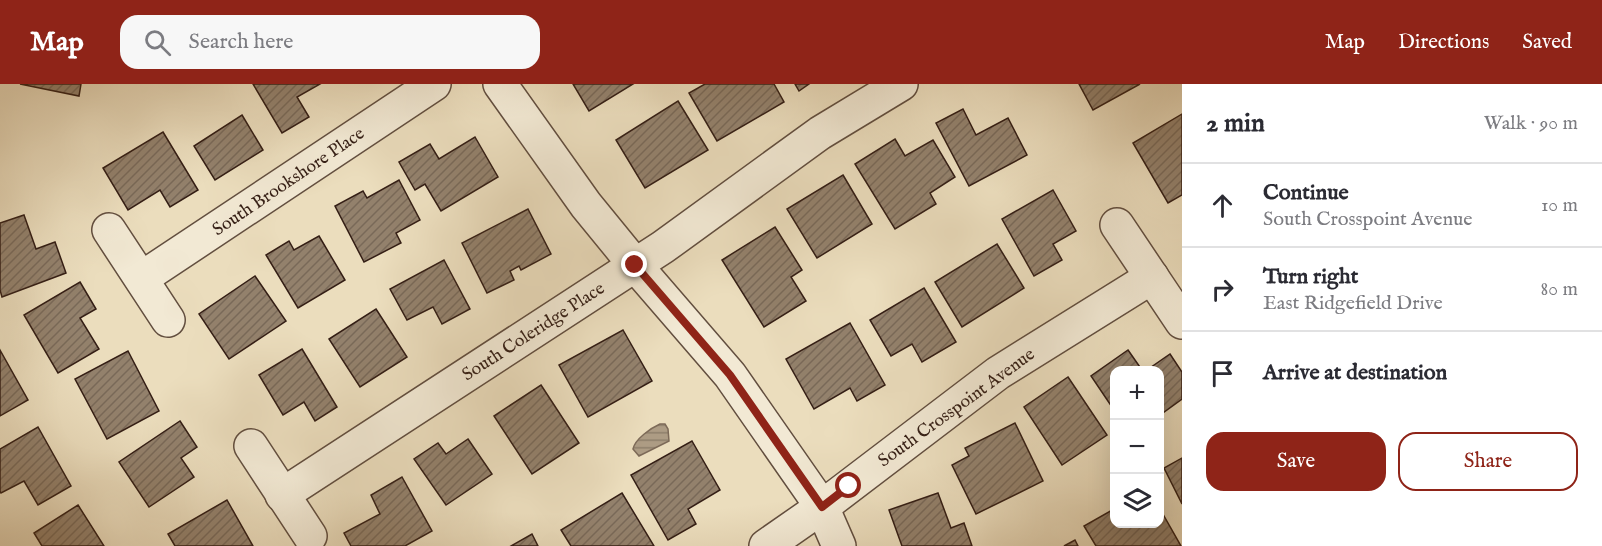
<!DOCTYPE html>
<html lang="en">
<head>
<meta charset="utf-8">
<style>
  body { margin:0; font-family:"IM FELL English",serif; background:#f7f7f7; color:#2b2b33 }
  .controls { position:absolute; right:18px; bottom:18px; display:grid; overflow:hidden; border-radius:12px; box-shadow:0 6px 24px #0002 }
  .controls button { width:54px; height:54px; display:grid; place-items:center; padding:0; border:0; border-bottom:2px solid #e1e1e2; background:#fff; color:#2b2b33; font:30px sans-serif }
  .stop { position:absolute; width:18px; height:18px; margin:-14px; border:4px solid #8f2418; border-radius:50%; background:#fff }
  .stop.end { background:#8f2418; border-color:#fff; box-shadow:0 2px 6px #0008 }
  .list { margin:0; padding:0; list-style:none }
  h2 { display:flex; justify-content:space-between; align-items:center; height:78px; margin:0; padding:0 24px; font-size:26px }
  h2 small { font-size:20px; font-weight:400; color:#7c7c81 }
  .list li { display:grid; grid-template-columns:39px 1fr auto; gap:18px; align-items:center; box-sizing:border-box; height:84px; padding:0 24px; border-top:2px solid #e1e1e2 }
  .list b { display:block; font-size:22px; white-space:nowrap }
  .list p { margin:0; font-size:20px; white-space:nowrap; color:#7c7c81 }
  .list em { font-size:20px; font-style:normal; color:#7c7c81 }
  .actions { display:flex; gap:12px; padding:18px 24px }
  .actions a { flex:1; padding:14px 0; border:2px solid #8f2418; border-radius:18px; text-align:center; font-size:21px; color:#8f2418 }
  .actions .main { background:#8f2418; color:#fff }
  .icon { flex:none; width:33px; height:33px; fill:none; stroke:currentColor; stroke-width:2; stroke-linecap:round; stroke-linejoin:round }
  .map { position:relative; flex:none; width:1182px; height:462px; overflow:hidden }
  header { display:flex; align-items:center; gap:36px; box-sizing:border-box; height:84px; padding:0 30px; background:#8f2418; color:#fff }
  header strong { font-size:28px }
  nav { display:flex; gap:33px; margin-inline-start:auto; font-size:21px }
  .search { width:420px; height:54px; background:#f7f7f7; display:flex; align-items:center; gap:15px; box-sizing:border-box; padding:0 21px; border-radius:18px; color:#7c7c81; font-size:22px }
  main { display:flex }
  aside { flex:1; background:#fff }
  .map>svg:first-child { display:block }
  .water { fill:url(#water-rules); stroke:#7d6a58; stroke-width:1.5 }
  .building { fill:url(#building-hatch); stroke:#341e15; stroke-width:1.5 }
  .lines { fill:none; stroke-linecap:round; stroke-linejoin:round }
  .minor-casing { stroke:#624e3f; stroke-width:36 }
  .minor { stroke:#f2e9d4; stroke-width:33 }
  .route { stroke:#8f2418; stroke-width:8 }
  .labels { text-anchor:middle; stroke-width:6; stroke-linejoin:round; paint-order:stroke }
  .street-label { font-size:18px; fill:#341e15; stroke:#f2e9d4 }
</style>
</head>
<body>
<header>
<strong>Map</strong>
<div class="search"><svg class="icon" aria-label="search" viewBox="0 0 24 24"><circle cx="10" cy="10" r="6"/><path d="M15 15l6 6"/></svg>Search here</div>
<nav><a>Map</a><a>Directions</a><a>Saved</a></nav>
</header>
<main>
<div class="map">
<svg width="1182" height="462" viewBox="0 0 1182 462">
  <defs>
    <pattern id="water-rules" width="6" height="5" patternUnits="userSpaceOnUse" patternTransform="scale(1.5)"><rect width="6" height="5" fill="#ad9c84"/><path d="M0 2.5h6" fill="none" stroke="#8e7f6b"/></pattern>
    <pattern id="building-hatch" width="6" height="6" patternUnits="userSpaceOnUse" patternTransform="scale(1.5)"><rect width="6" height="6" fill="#93816c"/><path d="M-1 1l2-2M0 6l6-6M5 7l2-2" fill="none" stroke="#796958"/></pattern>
  </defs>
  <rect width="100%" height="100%" fill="#ebddbd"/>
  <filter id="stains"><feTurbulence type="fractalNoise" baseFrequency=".00333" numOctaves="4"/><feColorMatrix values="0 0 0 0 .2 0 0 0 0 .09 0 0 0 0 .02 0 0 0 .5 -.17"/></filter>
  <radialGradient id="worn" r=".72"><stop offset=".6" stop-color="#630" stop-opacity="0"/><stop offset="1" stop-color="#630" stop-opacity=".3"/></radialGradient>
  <path class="water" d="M 660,340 L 665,340 L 668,345 L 669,357 L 639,372 L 633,365 C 635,355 651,344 660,340 Z"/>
  <g class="building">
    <polygon points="20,0 81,0 79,12"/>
    <polygon points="253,0 320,0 297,13 309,33 282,49"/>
    <polygon points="573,0 633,0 589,27"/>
    <polygon points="705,0 774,0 784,18 717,57 689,9"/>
    <polygon points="795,0 809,0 799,7"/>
    <polygon points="1079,0 1140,0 1093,26"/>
    <polygon points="678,17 708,66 645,104 616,56"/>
    <polygon points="963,25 976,51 1008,34 1027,71 969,102 936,39"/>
    <polygon points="1182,30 1182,111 1168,119 1133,59"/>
    <polygon points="242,31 263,66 215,96 194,62"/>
    <polygon points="163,48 198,106 170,123 160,106 128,126 103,84"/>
    <polygon points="475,53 498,93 441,127 425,100 415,106 399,78 430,60 439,75"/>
    <polygon points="895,55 905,72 933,56 955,93 930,109 936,120 895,145 855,80"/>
    <polygon points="843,91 872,140 817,174 787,125"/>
    <polygon points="399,96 420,136 396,149 401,159 364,178 335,122 363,107 367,114"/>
    <polygon points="1053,106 1076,147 1053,160 1062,176 1034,192 1002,135"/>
    <polygon points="528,125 551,170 521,186 519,182 510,187 514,196 487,209 462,159"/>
    <polygon points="24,131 36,165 55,158 66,189 2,213 0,206 0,139"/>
    <polygon points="775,143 802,186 791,193 806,217 764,243 722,176"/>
    <polygon points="319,152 345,196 298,224 266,171 289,157 294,166"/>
    <polygon points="997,160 1024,204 962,243 935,198"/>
    <polygon points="444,176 470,225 442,240 433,223 407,236 390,205"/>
    <polygon points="255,192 286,237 229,275 199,230"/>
    <polygon points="80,198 96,225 80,234 99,265 58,289 24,231"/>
    <polygon points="924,204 956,258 922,278 912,260 891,272 870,236"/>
    <polygon points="376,225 407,273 360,303 329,255"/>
    <polygon points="850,239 885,301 857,317 850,304 814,325 786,275"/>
    <polygon points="623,246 652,297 588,333 559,281"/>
    <polygon points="302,265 337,323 315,337 304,318 283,331 259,291"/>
    <polygon points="0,266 28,316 0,332"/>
    <polygon points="1128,266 1142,286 1114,286 1114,326 1091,292"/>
    <polygon points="128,267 159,327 107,355 75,295"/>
    <polygon points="1170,270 1182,288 1182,315 1160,331 1160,286 1147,286"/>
    <polygon points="1068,293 1107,351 1062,381 1024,323"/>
    <polygon points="541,301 579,359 532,390 494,332"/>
    <polygon points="180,337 197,363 181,374 194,393 149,423 119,378"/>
    <polygon points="1015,339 1043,397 976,430 952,381 969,372 965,364"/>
    <polygon points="38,343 71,402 38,421 24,397 1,409 0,407 0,365"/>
    <polygon points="468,355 492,390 446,421 414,375 438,359 446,370"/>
    <polygon points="692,357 720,406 688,425 696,440 668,456 631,391"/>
    <polygon points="1182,374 1182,420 1164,384"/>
    <polygon points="402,393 432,447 405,462 351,462 344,449 380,430 371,411"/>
    <polygon points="622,409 654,462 571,462 561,446"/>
    <polygon points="938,409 951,444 964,439 972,462 902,462 889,426"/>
    <polygon points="227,416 253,462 175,462 168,450"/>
    <polygon points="78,421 104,462 42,462 34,449"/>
    <polygon points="1114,425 1114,440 1160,440 1160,425 1181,462 1096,462 1084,442"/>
    <polygon points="532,450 538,462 511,462"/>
    <polygon points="1075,456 1078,462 1064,462"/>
  </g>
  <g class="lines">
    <defs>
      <g id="minor">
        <polyline points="500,0 586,121 635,181 730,291 822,423 839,462"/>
        <polyline points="1117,141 1182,238"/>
        <polyline points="109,146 168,236"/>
        <polyline points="142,194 434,0"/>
        <polyline points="251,362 310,452"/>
        <polyline points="282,411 663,163 820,49 901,0"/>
        <polyline points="766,462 822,423 998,289 1152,193"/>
      </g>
    </defs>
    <use href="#minor" class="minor-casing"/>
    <use href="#minor" class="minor"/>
  </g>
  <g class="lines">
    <polyline class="route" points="635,181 730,291 822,423 849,402"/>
  </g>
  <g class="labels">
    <g class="street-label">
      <text transform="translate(288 97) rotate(-34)" y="6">South Brookshore Place</text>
      <text transform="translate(533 247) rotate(-33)" y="6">South Coleridge Place</text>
      <text transform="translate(956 323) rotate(-36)" y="6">South Crosspoint Avenue</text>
    </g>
  </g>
  <rect width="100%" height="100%" filter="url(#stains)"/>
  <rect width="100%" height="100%" fill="url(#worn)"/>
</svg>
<div class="controls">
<button>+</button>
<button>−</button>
<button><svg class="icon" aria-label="layers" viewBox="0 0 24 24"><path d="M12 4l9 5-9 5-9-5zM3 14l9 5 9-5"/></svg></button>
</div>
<div class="stop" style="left:849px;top:402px"></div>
<div class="stop end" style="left:635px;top:181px"></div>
</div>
<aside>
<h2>2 min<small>Walk · 90 m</small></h2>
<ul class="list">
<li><svg class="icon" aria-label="ahead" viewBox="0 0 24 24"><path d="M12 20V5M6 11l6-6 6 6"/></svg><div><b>Continue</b><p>South Crosspoint Avenue</p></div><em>10 m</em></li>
<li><svg class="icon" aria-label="right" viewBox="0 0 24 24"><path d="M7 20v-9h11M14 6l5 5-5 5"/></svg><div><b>Turn right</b><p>East Ridgefield Drive</p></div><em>80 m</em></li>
<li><svg class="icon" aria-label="arrive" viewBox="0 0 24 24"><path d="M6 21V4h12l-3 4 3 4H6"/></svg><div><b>Arrive at destination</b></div></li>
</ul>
<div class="actions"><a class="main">Save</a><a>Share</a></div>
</aside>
</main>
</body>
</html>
